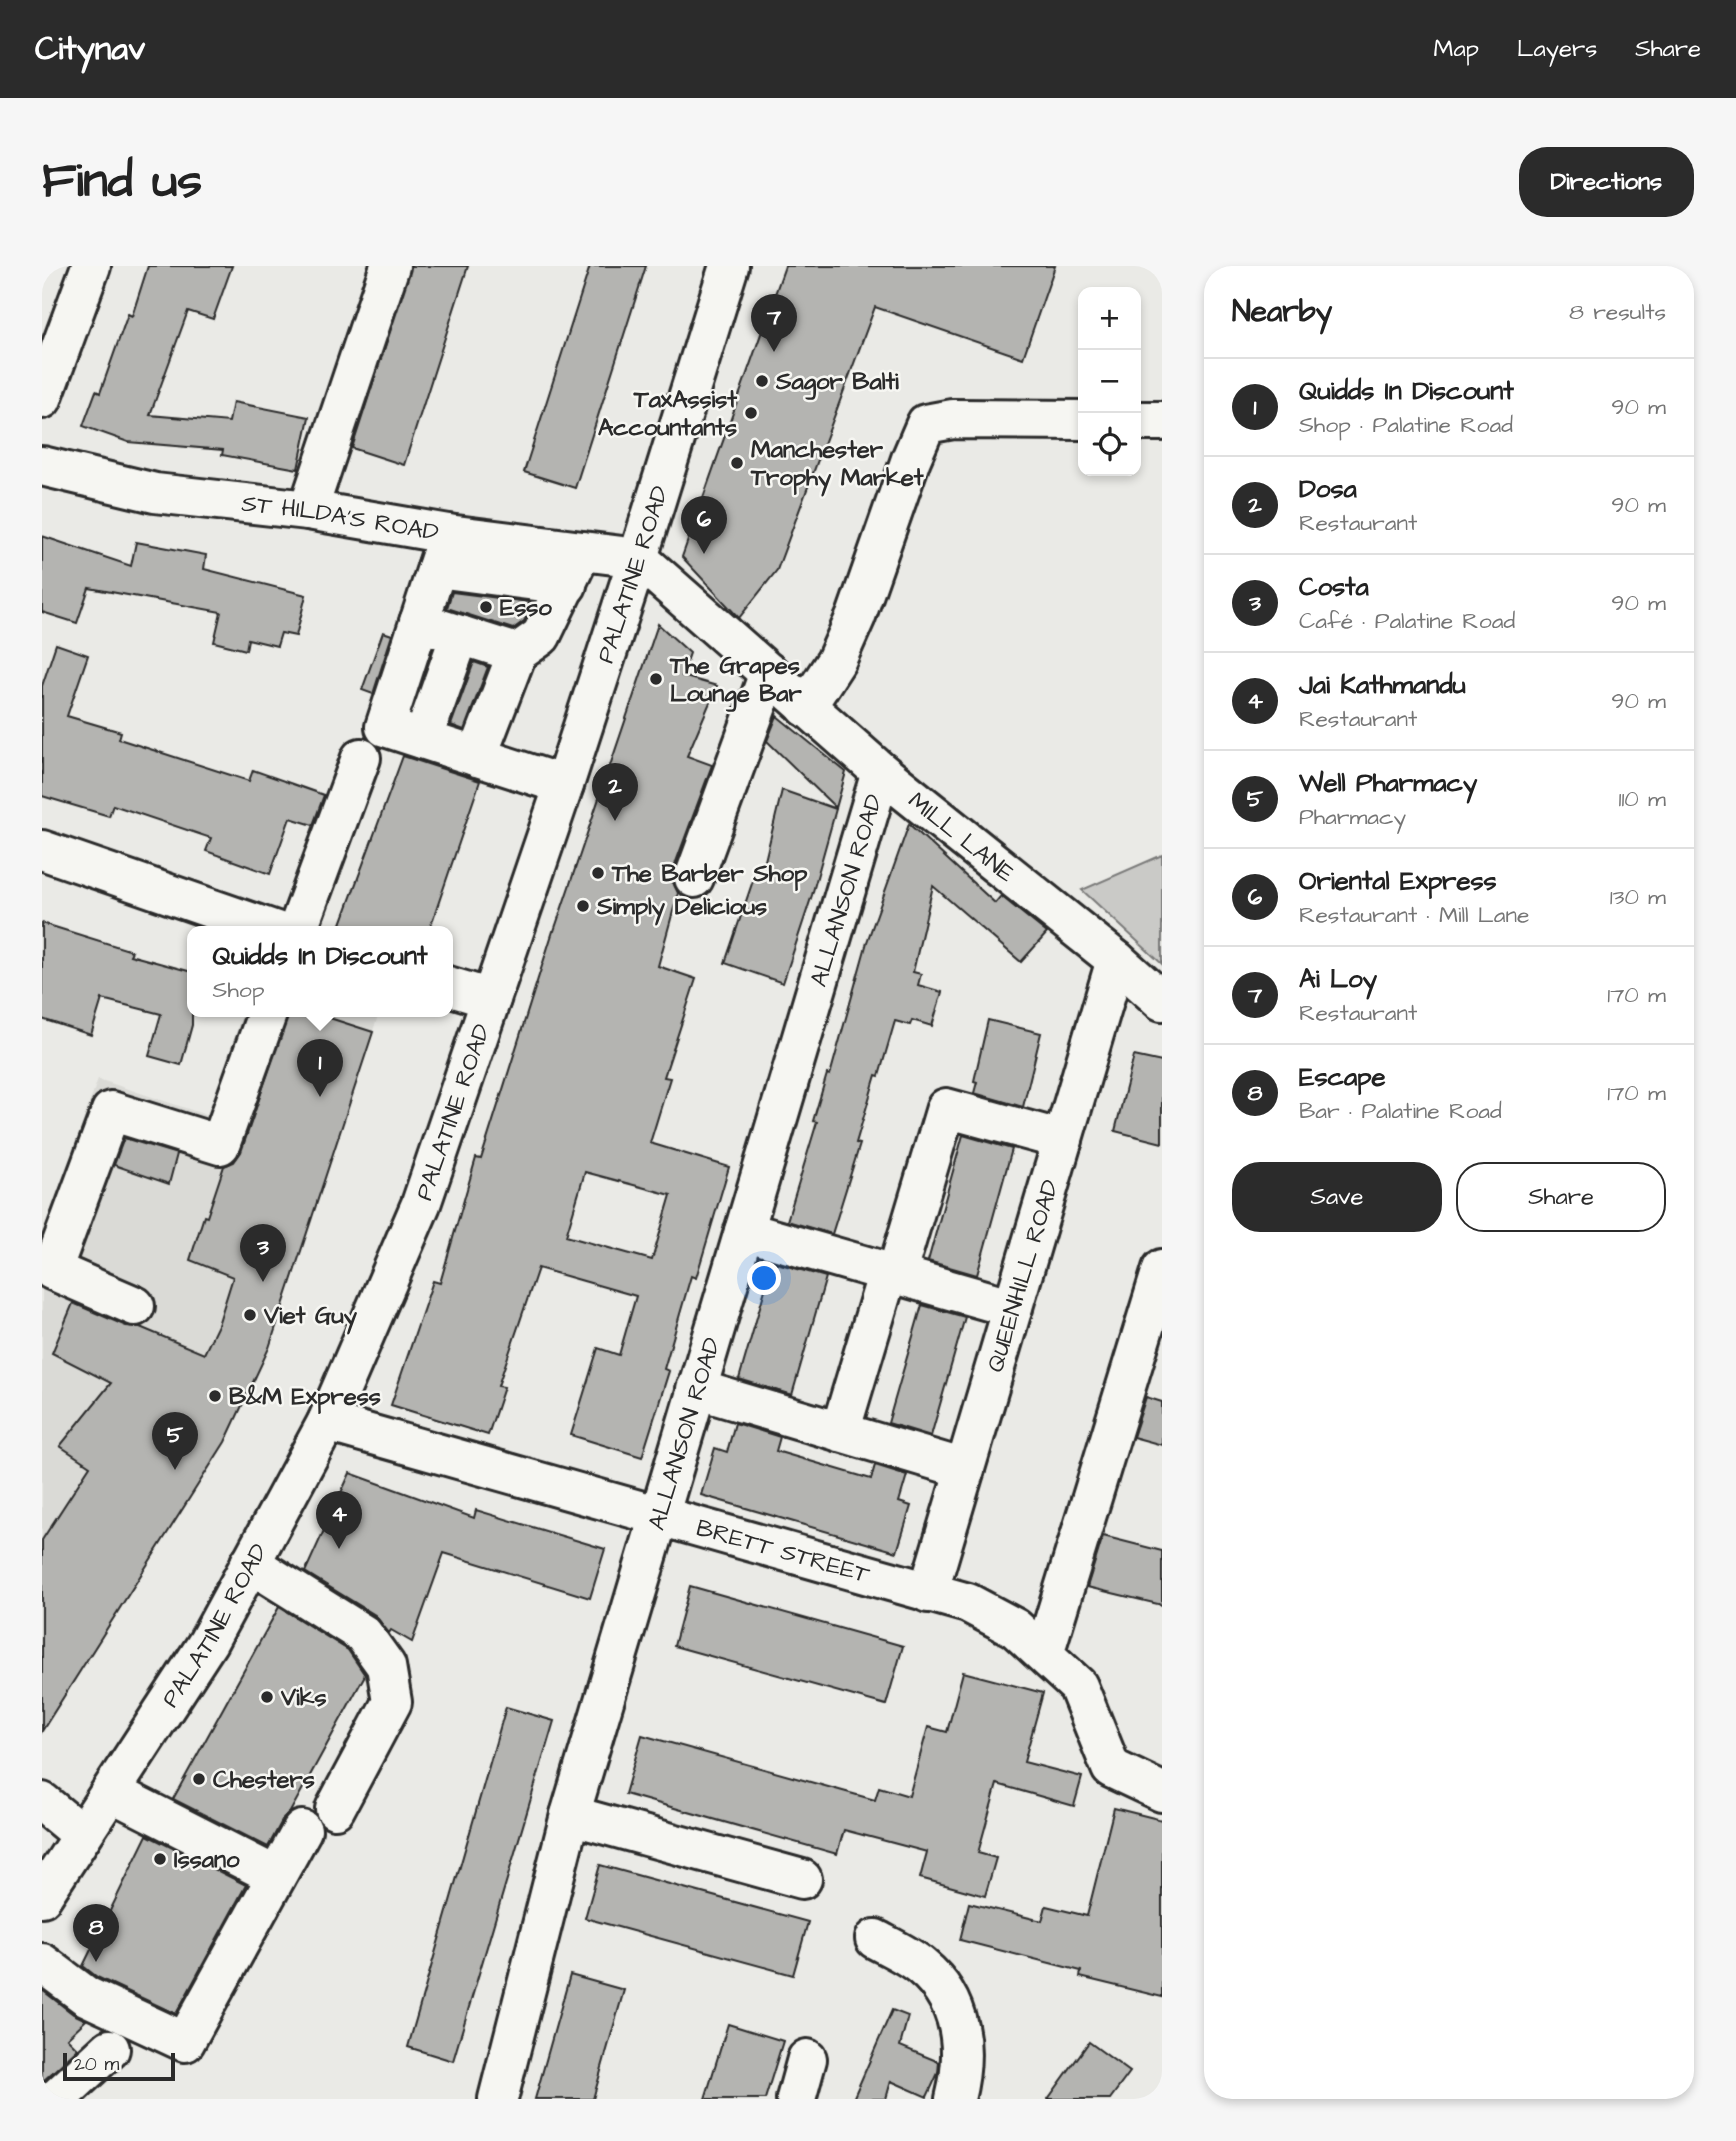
<!DOCTYPE html>
<html lang="en">
<head>
<meta charset="utf-8">
<style>
  body { margin:0; font-family:"Architects Daughter",sans-serif; background:#f6f6f6; color:#222 }
  .controls { position:absolute; right:21px; top:21px; display:grid; overflow:hidden; border-radius:14px; box-shadow:0 4px 10px #0003 }
  .controls button { width:63px; height:63px; display:grid; place-items:center; padding:0; border:0; border-bottom:2px solid #e0e0e0; background:#fff; color:#222; font:35px sans-serif }
  .scale { position:absolute; left:21px; bottom:18px; width:112px; box-sizing:border-box; padding-left:7px; border:4px solid #2b2b2b; border-top:0; font-size:19px; line-height:24px; white-space:nowrap; color:#2b2b2b; -webkit-text-stroke:5px #f6f6f2; paint-order:stroke }
  .you { position:absolute; left:723px; top:1013px; width:24px; height:24px; margin:-18px; border:5px solid #fff; border-radius:50%; background:#1a73e8; box-shadow:0 0 0 10px #1a73e833 }
  .badge { display:grid; place-items:center; width:46px; height:46px; border-radius:50%; background:#2b2b2b; color:#fff; font-size:23px; font-weight:700 }
  .pin { position:absolute; translate:-50% -58px; filter:drop-shadow(0 2px 4px #0008) }
  .pin::after { content:''; position:absolute; top:37px; width:24px; height:21px; background:inherit; clip-path:polygon(0 0,100% 0,50% 100%) }
  .popup { position:absolute; left:145px; top:660px; width:266px; height:91px; box-sizing:border-box; display:grid; place-content:center; border-radius:14px; background:#fff; filter:drop-shadow(0 2px 5px #0005); font-size:23px; white-space:nowrap; color:#767676 }
  .popup b { font-size:26px; color:#222 }
  .popup::after { content:''; position:absolute; left:50%; top:100%; margin-left:-14px; border:14px solid transparent; border-top-color:#fff }
  .list { margin:0; padding:0; list-style:none }
  h2 { display:flex; justify-content:space-between; align-items:center; height:91px; margin:0; padding:0 28px; font-size:30px }
  h2 small { font-size:23px; font-weight:400; color:#767676 }
  .list li { display:grid; grid-template-columns:46px 1fr auto; gap:21px; align-items:center; box-sizing:border-box; height:98px; padding:0 28px; border-top:2px solid #e0e0e0 }
  .list b { display:block; font-size:26px; white-space:nowrap }
  .list p { margin:0; font-size:23px; white-space:nowrap; color:#767676 }
  .list em { font-size:23px; font-style:normal; color:#767676 }
  .actions { display:flex; gap:14px; padding:21px 28px }
  .actions a { flex:1; padding:16px 0; border:2px solid #2b2b2b; border-radius:28px; text-align:center; font-size:24px; color:#2b2b2b }
  .actions .main { background:#2b2b2b; color:#fff }
  .icon { flex:none; width:38px; height:38px; fill:none; stroke:currentColor; stroke-width:2; stroke-linecap:round; stroke-linejoin:round }
  .map { position:relative; flex:none; width:1120px; height:1833px; overflow:hidden; border-radius:28px }
  header { display:flex; align-items:center; gap:42px; box-sizing:border-box; height:98px; padding:0 35px; background:#2b2b2b; color:#fff }
  header strong { font-size:33px }
  nav { display:flex; gap:38px; margin-inline-start:auto; font-size:24px }
  .intro { display:flex; align-items:center; justify-content:space-between; box-sizing:border-box; height:168px; padding:0 42px }
  h1 { margin:0; font-size:49px }
  .button { padding:18px 32px; border-radius:28px; background:#2b2b2b; color:#fff; font-size:24px; font-weight:700 }
  main { display:flex; gap:42px; padding:0 42px }
  aside { flex:1; background:#fff; border-radius:28px; box-shadow:0 4px 10px #0003 }
  .map>svg:first-child { display:block }
  .built { fill:#dadad6 }
  .green { fill:#cacac7; stroke:#7a7a79; stroke-width:2 }
  .building { fill:#b4b4b1; stroke:#2b2b2b; stroke-width:2; fill-rule:evenodd }
  .lines { fill:none; stroke-linecap:round; stroke-linejoin:round }
  .minor-casing { stroke:#2b2b2b; stroke-width:44 }
  .major-casing { stroke:#2b2b2b; stroke-width:44 }
  .minor { stroke:#f6f6f2; stroke-width:38 }
  .major { stroke:#f6f6f2; stroke-width:38 }
  .poi-dot { fill:#2b2b2b; stroke:#f6f6f2; stroke-width:2.5 }
  .labels { text-anchor:middle; stroke-width:5; stroke-linejoin:round; paint-order:stroke }
  .poi-label { font-size:24px; font-weight:bold; fill:#2b2b2b; stroke:#f6f6f2; text-anchor:start }
  .street-label { font-size:24px; fill:#2b2b2b; stroke:#f6f6f2 }
</style>
</head>
<body>
<header>
<strong>Citynav</strong>
<nav><a>Map</a><a>Layers</a><a>Share</a></nav>
</header>
<div class="intro"><h1>Find us</h1><a class="button">Directions</a></div>
<main>
<div class="map">
<svg width="1120" height="1833" viewBox="0 0 1120 1833">
  <rect width="100%" height="100%" fill="#eaeae6"/>
  <filter id="ink" filterUnits="userSpaceOnUse"><feTurbulence type="fractalNoise" baseFrequency=".0143" numOctaves="2"/><feDisplacementMap in="SourceGraphic" scale="14" xChannelSelector="R" yChannelSelector="G"/><feConvolveMatrix kernelMatrix="1 2 1 2 8 2 1 2 1" color-interpolation-filters="sRGB"/></filter>
  <g filter="url(#ink)">
    <polygon class="built" points="201,745 338,745 276,917 120,1274 0,1466 0,970 56,813 167,850"/>
    <polygon class="green" points="1120,589 1120,698 1040,624"/>
    <g class="building">
      <polygon points="106,0 190,0 171,53 146,45 108,149 187,156 191,136 267,151 256,203 180,189 181,184 86,176 41,160 54,125 58,127 86,48 90,50"/>
      <polygon points="369,0 426,0 362,199 310,182"/>
      <polygon points="548,0 604,0 533,222 482,206"/>
      <polygon points="743,0 1013,0 981,92 833,41 735,304 697,352 640,291"/>
      <polygon points="0,270 89,300 94,276 164,289 162,303 264,329 254,370 239,367 235,380 206,373 204,384 172,376 179,346 47,322 35,357 0,346"/>
      <polygon points="410,326 487,336 486,348 482,355 471,363 405,342"/>
      <path d="M 616,358 L 648,387 L 640,410 L 675,420 L 645,490 L 670,499 L 631,604 L 631,616 L 636,627 L 616,700 L 654,713 L 622,811 L 628,812 L 608,877 L 687,901 L 654,1012 L 649,1010 L 622,1103 L 627,1105 L 600,1191 L 529,1169 L 556,1082 L 577,1089 L 594,1030 L 496,1002 L 456,1120 L 462,1121 L 446,1169 L 349,1139 L 391,1015 L 398,1017 L 434,892 L 439,893 L 511,665 L 512,665 ZM 543,906 L 629,929 L 610,994 L 524,970 Z"/>
      <polygon points="341,366 350,369 331,428 320,424"/>
      <polygon points="14,378 46,389 25,450 79,466 77,473 207,515 211,504 282,529 271,559 248,552 228,608 164,585 169,572 71,539 67,550 0,530 0,420"/>
      <polygon points="432,396 446,401 422,464 409,459"/>
      <polygon points="735,450 804,506 794,542 725,475"/>
      <polygon points="361,490 438,515 387,665 320,665 299,658"/>
      <polygon points="740,524 794,543 770,629 741,717 683,697 717,597 722,599"/>
      <polygon points="867,558 953,637 959,630 1005,667 979,696 891,620 871,706 879,708 876,719 900,726 890,760 870,754 868,759 853,755 837,810 834,809 814,877 818,878 790,968 745,955 775,856 771,855 785,808 788,809 825,676"/>
      <polygon points="0,657 90,685 88,689 150,706 150,759 139,799 107,790 119,748 60,733 49,769 0,753"/>
      <polygon points="247,745 266,745 331,766 227,1082 183,1176 0,1465 0,1274 48,1200 18,1180 69,1117 10,1087 31,1037 84,1060 98,1061 162,1088 176,1059 191,1011 148,994 162,950 165,951 182,900 192,896 199,886"/>
      <polygon points="946,754 999,767 981,841 932,827 935,816 932,815"/>
      <polygon points="1092,790 1120,796 1120,877 1073,865"/>
      <polygon points="921,869 970,883 935,1009 886,995"/>
      <polygon points="82,872 135,888 127,918 72,899"/>
      <polygon points="731,996 784,1011 750,1129 697,1113"/>
      <polygon points="880,1039 923,1051 889,1170 846,1157"/>
      <polygon points="1104,1131 1120,1136 1120,1179 1091,1171"/>
      <polygon points="693,1157 738,1171 734,1185 829,1213 833,1199 865,1209 857,1236 869,1240 855,1286 659,1229 673,1182 685,1186"/>
      <polygon points="308,1207 432,1252 434,1244 563,1283 548,1332 402,1287 370,1376 349,1364 347,1367 333,1349 263,1306"/>
      <polygon points="1061,1270 1120,1285 1120,1339 1045,1321"/>
      <polygon points="648,1320 861,1380 844,1439 632,1380"/>
      <polygon points="237,1341 306,1384 323,1409 248,1546 241,1553 226,1581 131,1533"/>
      <polygon points="921,1406 1001,1427 982,1496 1040,1511 1032,1540 955,1518 936,1587 954,1592 943,1630 878,1612 885,1586 802,1564 795,1588 583,1528 600,1469 833,1534 837,1521 867,1530 886,1461 905,1466"/>
      <polygon points="464,1441 512,1455 411,1795 366,1781"/>
      <polygon points="1072,1542 1120,1554 1120,1731 1038,1711 1039,1705 918,1674 927,1637 1000,1655 1004,1640 1045,1650"/>
      <polygon points="105,1569 204,1619 134,1748 55,1711 41,1700"/>
      <polygon points="558,1599 766,1656 751,1709 543,1652"/>
      <polygon points="528,1709 582,1724 551,1833 493,1833"/>
      <polygon points="0,1724 31,1748 44,1754 25,1772 36,1783 0,1816"/>
      <polygon points="850,1744 866,1750 858,1780 897,1796 896,1807 885,1831 849,1815 844,1833 811,1833"/>
      <polygon points="686,1758 741,1775 723,1833 663,1833"/>
      <polygon points="1047,1776 1088,1806 1068,1833 1006,1833"/>
    </g>
    <g class="lines">
      <defs>
        <g id="minor">
          <polyline points="0,133 49,0"/>
          <polyline points="1094,155 1120,155"/>
          <path id="s1" d="M 0,200 L 113,227 L 266,244 L 406,268 L 596,292 L 839,506 L 1074,694 L 1120,735"/>
          <polyline points="266,244 348,0"/>
          <polyline points="406,268 343,461 522,519"/>
          <polyline points="395,302 525,319"/>
          <polyline points="377,356 475,387 499,370 540,285"/>
          <polyline points="764,441 794,395 814,350 869,193 884,158 911,153 1041,154"/>
          <polyline points="381,473 418,369"/>
          <polyline points="435,491 475,387"/>
          <polyline points="0,584 234,665"/>
          <polyline points="652,612 727,407"/>
          <polyline points="255,665 319,492"/>
          <polyline points="406,720 449,733"/>
          <polyline points="702,965 971,1042"/>
          <polyline points="854,1009 904,842 1021,874"/>
          <polyline points="93,1040 10,1004 69,845 178,879 226,745"/>
          <polyline points="654,1123 923,1203"/>
          <path id="s2" d="M 285,1156 L 926,1337 L 973,1362 L 1036,1420 L 1069,1502 L 1120,1526"/>
          <polyline points="798,1166 846,1006"/>
          <polyline points="208,1297 321,1368 344,1400 350,1436 293,1543"/>
          <path id="s3" d="M 886,1327 L 1074,694"/>
          <polyline points="1002,1388 1120,1003"/>
          <polyline points="69,1526 234,1610"/>
          <polyline points="0,1536 40,1569"/>
          <polyline points="528,1549 760,1613"/>
          <path d="M 833,1673 C 848,1681 866,1689 879,1700 C 921,1734 925,1785 913,1833"/>
          <polyline points="0,1697 44,1730 143,1776 260,1564"/>
          <polyline points="14,1833 68,1783"/>
          <path id="s4" d="M 456,1833 L 528,1549 L 839,506"/>
          <polyline points="754,1833 765,1793"/>
        </g>
        <g id="major">
          <path id="s5" d="M 0,1631 L 166,1376 L 285,1156 L 379,938 L 522,519 L 596,292 L 687,0"/>
        </g>
      </defs>
      <use href="#minor" class="minor-casing"/>
      <use href="#major" class="major-casing"/>
      <use href="#minor" class="minor"/>
      <use href="#major" class="major"/>
    </g>
  </g>
  <g class="poi-dot">
    <circle cx="720" cy="115" r="7"/>
    <circle cx="709" cy="147" r="7"/>
    <circle cx="695" cy="197" r="7"/>
    <circle cx="444" cy="341" r="7"/>
    <circle cx="614" cy="413" r="7"/>
    <circle cx="556" cy="607" r="7"/>
    <circle cx="541" cy="640" r="7"/>
    <circle cx="208" cy="1049" r="7"/>
    <circle cx="173" cy="1130" r="7"/>
    <circle cx="225" cy="1431" r="7"/>
    <circle cx="157" cy="1513" r="7"/>
    <circle cx="118" cy="1593" r="7"/>
  </g>
  <g class="labels">
    <g class="poi-label">
      <text x="734" y="123">Sagor Balti</text>
      <text x="695" y="141" text-anchor="end">TaxAssist<tspan x="695" dy="28">Accountants</tspan></text>
      <text x="709" y="191">Manchester<tspan x="709" dy="28">Trophy Market</tspan></text>
      <text x="458" y="349">Esso</text>
      <text x="628" y="407">The Grapes<tspan x="628" dy="28">Lounge Bar</tspan></text>
      <text x="570" y="615">The Barber Shop</text>
      <text x="555" y="648">Simply Delicious</text>
      <text x="222" y="1057">Viet Guy</text>
      <text x="187" y="1138">B&amp;M Express</text>
      <text x="239" y="1439">Viks</text>
      <text x="171" y="1521">Chesters</text>
      <text x="132" y="1601">Issano</text>
    </g>
    <g class="street-label">
      <text dy="8" stroke="none"><textPath href="#s1" startOffset="303">ST HILDA'S ROAD</textPath></text>
      <text dy="8" stroke="none"><textPath href="#s5" startOffset="1456">PALATINE ROAD</textPath></text>
      <text dy="8" stroke="none"><textPath href="#s1" startOffset="1031">MILL LANE</textPath></text>
      <text dy="8" stroke="none"><textPath href="#s4" startOffset="1258">ALLANSON ROAD</textPath></text>
      <text dy="8" stroke="none"><textPath href="#s5" startOffset="889">PALATINE ROAD</textPath></text>
      <text dy="8" stroke="none"><textPath href="#s3" startOffset="331">QUEENHILL ROAD</textPath></text>
      <text dy="8" stroke="none"><textPath href="#s4" startOffset="691">ALLANSON ROAD</textPath></text>
      <text dy="8" stroke="none"><textPath href="#s2" startOffset="474">BRETT STREET</textPath></text>
      <text dy="8" stroke="none"><textPath href="#s5" startOffset="322">PALATINE ROAD</textPath></text>
    </g>
  </g>
</svg>
<div class="controls">
<button>+</button>
<button>−</button>
<button><svg class="icon" aria-label="locate" viewBox="0 0 24 24"><circle cx="12" cy="12" r="6"/><path d="M12 2v4M12 18v4M2 12h4M18 12h4"/></svg></button>
</div>
<div class="scale">20 m</div>
<div class="you"></div>
<div class="pin badge" style="left:278px;top:831px">1</div>
<div class="popup"><b>Quidds In Discount</b>Shop</div>
<div class="pin badge" style="left:573px;top:555px">2</div>
<div class="pin badge" style="left:221px;top:1016px">3</div>
<div class="pin badge" style="left:297px;top:1283px">4</div>
<div class="pin badge" style="left:133px;top:1204px">5</div>
<div class="pin badge" style="left:662px;top:288px">6</div>
<div class="pin badge" style="left:732px;top:86px">7</div>
<div class="pin badge" style="left:54px;top:1696px">8</div>
</div>
<aside>
<h2>Nearby<small>8 results</small></h2>
<ul class="list">
<li><span class="badge">1</span><div><b>Quidds In Discount</b><p>Shop · Palatine Road</p></div><em>90 m</em></li>
<li><span class="badge">2</span><div><b>Dosa</b><p>Restaurant</p></div><em>90 m</em></li>
<li><span class="badge">3</span><div><b>Costa</b><p>Café · Palatine Road</p></div><em>90 m</em></li>
<li><span class="badge">4</span><div><b>Jai Kathmandu</b><p>Restaurant</p></div><em>90 m</em></li>
<li><span class="badge">5</span><div><b>Well Pharmacy</b><p>Pharmacy</p></div><em>110 m</em></li>
<li><span class="badge">6</span><div><b>Oriental Express</b><p>Restaurant · Mill Lane</p></div><em>130 m</em></li>
<li><span class="badge">7</span><div><b>Ai Loy</b><p>Restaurant</p></div><em>170 m</em></li>
<li><span class="badge">8</span><div><b>Escape</b><p>Bar · Palatine Road</p></div><em>170 m</em></li>
</ul>
<div class="actions"><a class="main">Save</a><a>Share</a></div>
</aside>
</main>
</body>
</html>
